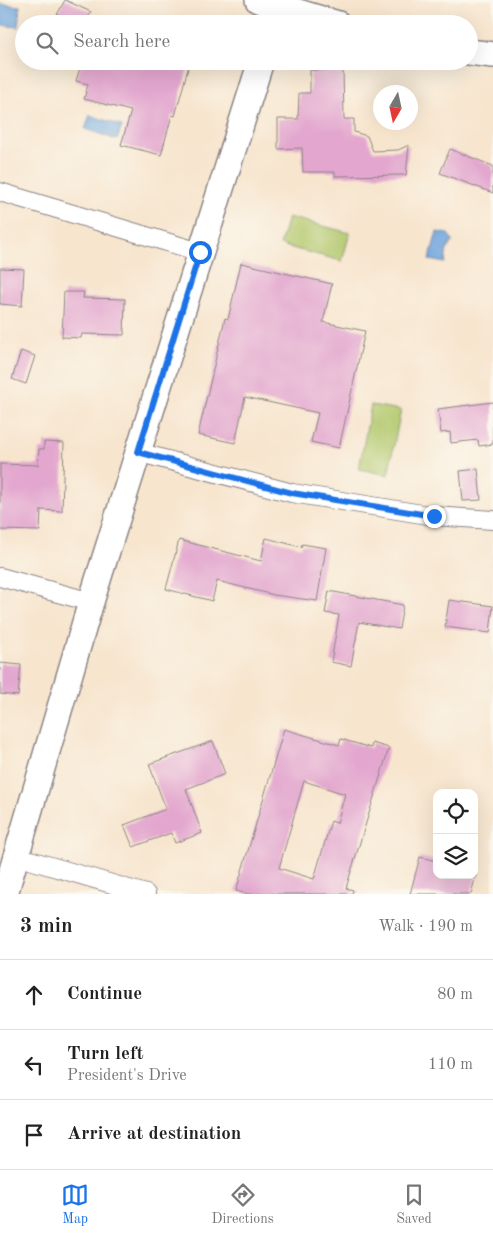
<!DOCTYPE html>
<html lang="en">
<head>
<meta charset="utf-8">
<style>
  body { margin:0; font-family:"Old Standard TT",serif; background:#f6f6f6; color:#222 }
  .controls { position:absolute; right:15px; bottom:15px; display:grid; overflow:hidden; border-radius:10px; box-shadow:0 5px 20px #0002 }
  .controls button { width:45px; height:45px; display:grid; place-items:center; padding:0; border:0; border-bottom:1px solid #e0e0e0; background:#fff; color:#222; font:25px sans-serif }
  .compass { position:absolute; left:373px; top:85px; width:45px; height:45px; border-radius:50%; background:#fff; box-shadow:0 5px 20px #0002; rotate:189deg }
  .stop { position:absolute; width:15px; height:15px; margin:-11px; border:4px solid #1a73e8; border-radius:50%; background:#fff }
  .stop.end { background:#1a73e8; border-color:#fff; box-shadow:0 1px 5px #0008 }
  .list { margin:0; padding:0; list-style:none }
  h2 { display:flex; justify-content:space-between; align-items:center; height:65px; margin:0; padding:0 20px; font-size:21px }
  h2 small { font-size:16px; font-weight:400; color:#767676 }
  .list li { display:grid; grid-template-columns:32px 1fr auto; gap:15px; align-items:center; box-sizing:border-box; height:70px; padding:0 20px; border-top:1px solid #e0e0e0 }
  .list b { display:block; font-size:19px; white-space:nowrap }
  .list p { margin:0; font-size:16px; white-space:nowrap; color:#767676 }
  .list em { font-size:16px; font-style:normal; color:#767676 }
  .icon { flex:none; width:28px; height:28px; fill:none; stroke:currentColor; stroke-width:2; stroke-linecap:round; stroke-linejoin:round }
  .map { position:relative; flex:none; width:493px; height:894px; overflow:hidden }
  .search { position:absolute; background:#fff; box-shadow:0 5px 20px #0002; left:15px; right:15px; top:15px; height:55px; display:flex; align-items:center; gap:12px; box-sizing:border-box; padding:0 18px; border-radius:28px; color:#767676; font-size:19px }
  .sheet { height:275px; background:#fff }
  nav { display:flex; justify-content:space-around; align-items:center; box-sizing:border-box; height:70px; border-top:1px solid #e0e0e0; background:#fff; font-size:14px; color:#767676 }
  nav a { display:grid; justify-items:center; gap:2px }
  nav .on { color:#1a73e8 }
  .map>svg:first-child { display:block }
  .green { fill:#b1c76b; stroke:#6a7453 }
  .water { fill:#6ea4dc; stroke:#48638c }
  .building { fill:#e3a7cf; fill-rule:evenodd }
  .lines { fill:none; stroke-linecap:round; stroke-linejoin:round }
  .street-casing { stroke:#8c8484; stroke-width:20 }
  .secondary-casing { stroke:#8c8484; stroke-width:28 }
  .street { stroke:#fff; stroke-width:18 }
  .secondary { stroke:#fff; stroke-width:25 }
  .route { stroke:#1a73e8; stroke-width:6 }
</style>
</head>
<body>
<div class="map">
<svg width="493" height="894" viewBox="0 0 493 894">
  <rect width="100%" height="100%" fill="#fbf7ec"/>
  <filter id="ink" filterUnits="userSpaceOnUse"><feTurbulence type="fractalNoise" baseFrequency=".02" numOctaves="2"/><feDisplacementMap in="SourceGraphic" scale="10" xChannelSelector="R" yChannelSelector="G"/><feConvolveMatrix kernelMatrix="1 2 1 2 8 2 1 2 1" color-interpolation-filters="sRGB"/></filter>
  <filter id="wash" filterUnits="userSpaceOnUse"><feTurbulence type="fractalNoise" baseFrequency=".0096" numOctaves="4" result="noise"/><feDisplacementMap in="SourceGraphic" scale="20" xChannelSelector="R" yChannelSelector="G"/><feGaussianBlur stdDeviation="1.12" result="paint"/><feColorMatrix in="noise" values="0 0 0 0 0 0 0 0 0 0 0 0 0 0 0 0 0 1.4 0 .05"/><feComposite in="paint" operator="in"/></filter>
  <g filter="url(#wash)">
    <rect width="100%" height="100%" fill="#f7e5ce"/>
    <g class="green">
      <polygon points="288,217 350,233 342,261 280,245"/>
      <polygon points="371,405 401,410 388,475 359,469"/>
    </g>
    <g class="water">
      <polygon points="0,4 20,6 18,27 0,25"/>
      <polygon points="90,115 122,126 117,140 85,129"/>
      <polygon points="437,232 448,234 453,241 447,249 445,263 429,260"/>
    </g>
    <g id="blocks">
      <g class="building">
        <polygon points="65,0 91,12 85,24 52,24"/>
        <polygon points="82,61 190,61 175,116 172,115 161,155 121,145 131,111 84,99 88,84 76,81"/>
        <polygon points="310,70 343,70 344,119 354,119 354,132 367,136 373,151 398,150 409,145 406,175 335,176 335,172 303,172 302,148 278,149 278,119 298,119 299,93 310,93"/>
        <polygon points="450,149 493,166 493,193 440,173"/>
        <polygon points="241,263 332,284 323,322 365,331 339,448 311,442 318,413 245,397 235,443 198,435 225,318 228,319"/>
        <polygon points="0,268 24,269 22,306 0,304"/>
        <polygon points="64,292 84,292 83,298 125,299 124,335 82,334 81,338 62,337"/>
        <polygon points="21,351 35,356 26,384 12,379"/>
        <polygon points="493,402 493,444 479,446 478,440 451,443 450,432 441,433 438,409"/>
        <polygon points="44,442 64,443 62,511 41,510 40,531 0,530 0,464 38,465 39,449 44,449"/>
        <polygon points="478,469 481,500 463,501 460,471"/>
        <polygon points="266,538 301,547 302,544 326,548 317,601 274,595 217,581 212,601 166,589 179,540 261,561"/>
        <polygon points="329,591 403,605 399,629 359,622 351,666 331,662 339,615 325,613"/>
        <polygon points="449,600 493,606 490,633 445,627"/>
        <polygon points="0,663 21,665 18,696 0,694"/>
        <path d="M 284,729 L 339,745 L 341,739 L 371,748 L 372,743 L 389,748 L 346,888 L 353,890 L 352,894 L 248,894 L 236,891 ZM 304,781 L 345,794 L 337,823 L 331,821 L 314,879 L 279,868 Z"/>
        <polygon points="213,741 225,774 186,789 202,833 175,843 171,833 133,847 124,825 166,809 149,764"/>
        <polygon points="420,857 437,861 437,875 476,875 471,894 410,894"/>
      </g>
    </g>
  </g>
  <g filter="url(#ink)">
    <use href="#blocks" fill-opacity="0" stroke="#8c8484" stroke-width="1"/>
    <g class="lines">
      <defs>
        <g id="street">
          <polyline points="0,192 200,252"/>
          <polyline points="137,452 292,493 434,516 493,520"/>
          <polyline points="0,577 91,602"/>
          <polyline points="16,856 146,894"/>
        </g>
        <g id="secondary">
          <polyline points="258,0 338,24"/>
          <polyline points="469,52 493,55"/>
          <polyline points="5,894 91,602 261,61"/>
        </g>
      </defs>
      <use href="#street" class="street-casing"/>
      <use href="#secondary" class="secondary-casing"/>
      <use href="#street" class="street"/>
      <use href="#secondary" class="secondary"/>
    </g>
  </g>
  <g class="lines" filter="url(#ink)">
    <polyline class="route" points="200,252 138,452 292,493 434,516"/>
  </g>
</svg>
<div class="controls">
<button><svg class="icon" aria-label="locate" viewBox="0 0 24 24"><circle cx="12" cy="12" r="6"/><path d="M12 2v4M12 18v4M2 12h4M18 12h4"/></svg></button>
<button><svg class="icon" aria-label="layers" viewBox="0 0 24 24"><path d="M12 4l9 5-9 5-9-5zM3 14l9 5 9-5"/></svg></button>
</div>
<svg class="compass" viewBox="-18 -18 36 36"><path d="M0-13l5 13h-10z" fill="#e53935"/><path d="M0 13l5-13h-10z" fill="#767676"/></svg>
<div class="stop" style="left:200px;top:252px"></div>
<div class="stop end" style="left:434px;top:516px"></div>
<div class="search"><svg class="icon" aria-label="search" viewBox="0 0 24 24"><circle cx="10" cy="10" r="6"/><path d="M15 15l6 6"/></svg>Search here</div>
</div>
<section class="sheet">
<h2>3 min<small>Walk · 190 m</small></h2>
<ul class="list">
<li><svg class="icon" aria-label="ahead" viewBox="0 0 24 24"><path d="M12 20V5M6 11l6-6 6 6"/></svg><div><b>Continue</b></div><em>80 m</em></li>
<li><svg class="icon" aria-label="left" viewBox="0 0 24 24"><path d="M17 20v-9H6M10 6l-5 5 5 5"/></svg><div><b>Turn left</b><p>President's Drive</p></div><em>110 m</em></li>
<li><svg class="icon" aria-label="arrive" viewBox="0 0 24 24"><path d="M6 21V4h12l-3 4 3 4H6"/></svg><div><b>Arrive at destination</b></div></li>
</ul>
</section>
<nav>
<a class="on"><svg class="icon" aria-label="map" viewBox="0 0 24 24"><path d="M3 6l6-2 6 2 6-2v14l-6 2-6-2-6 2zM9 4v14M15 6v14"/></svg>Map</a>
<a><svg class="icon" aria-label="directions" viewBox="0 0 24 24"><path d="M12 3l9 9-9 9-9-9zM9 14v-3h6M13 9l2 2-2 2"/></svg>Directions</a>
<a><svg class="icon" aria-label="saved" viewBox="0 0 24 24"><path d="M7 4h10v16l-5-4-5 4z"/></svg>Saved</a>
</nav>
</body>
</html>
